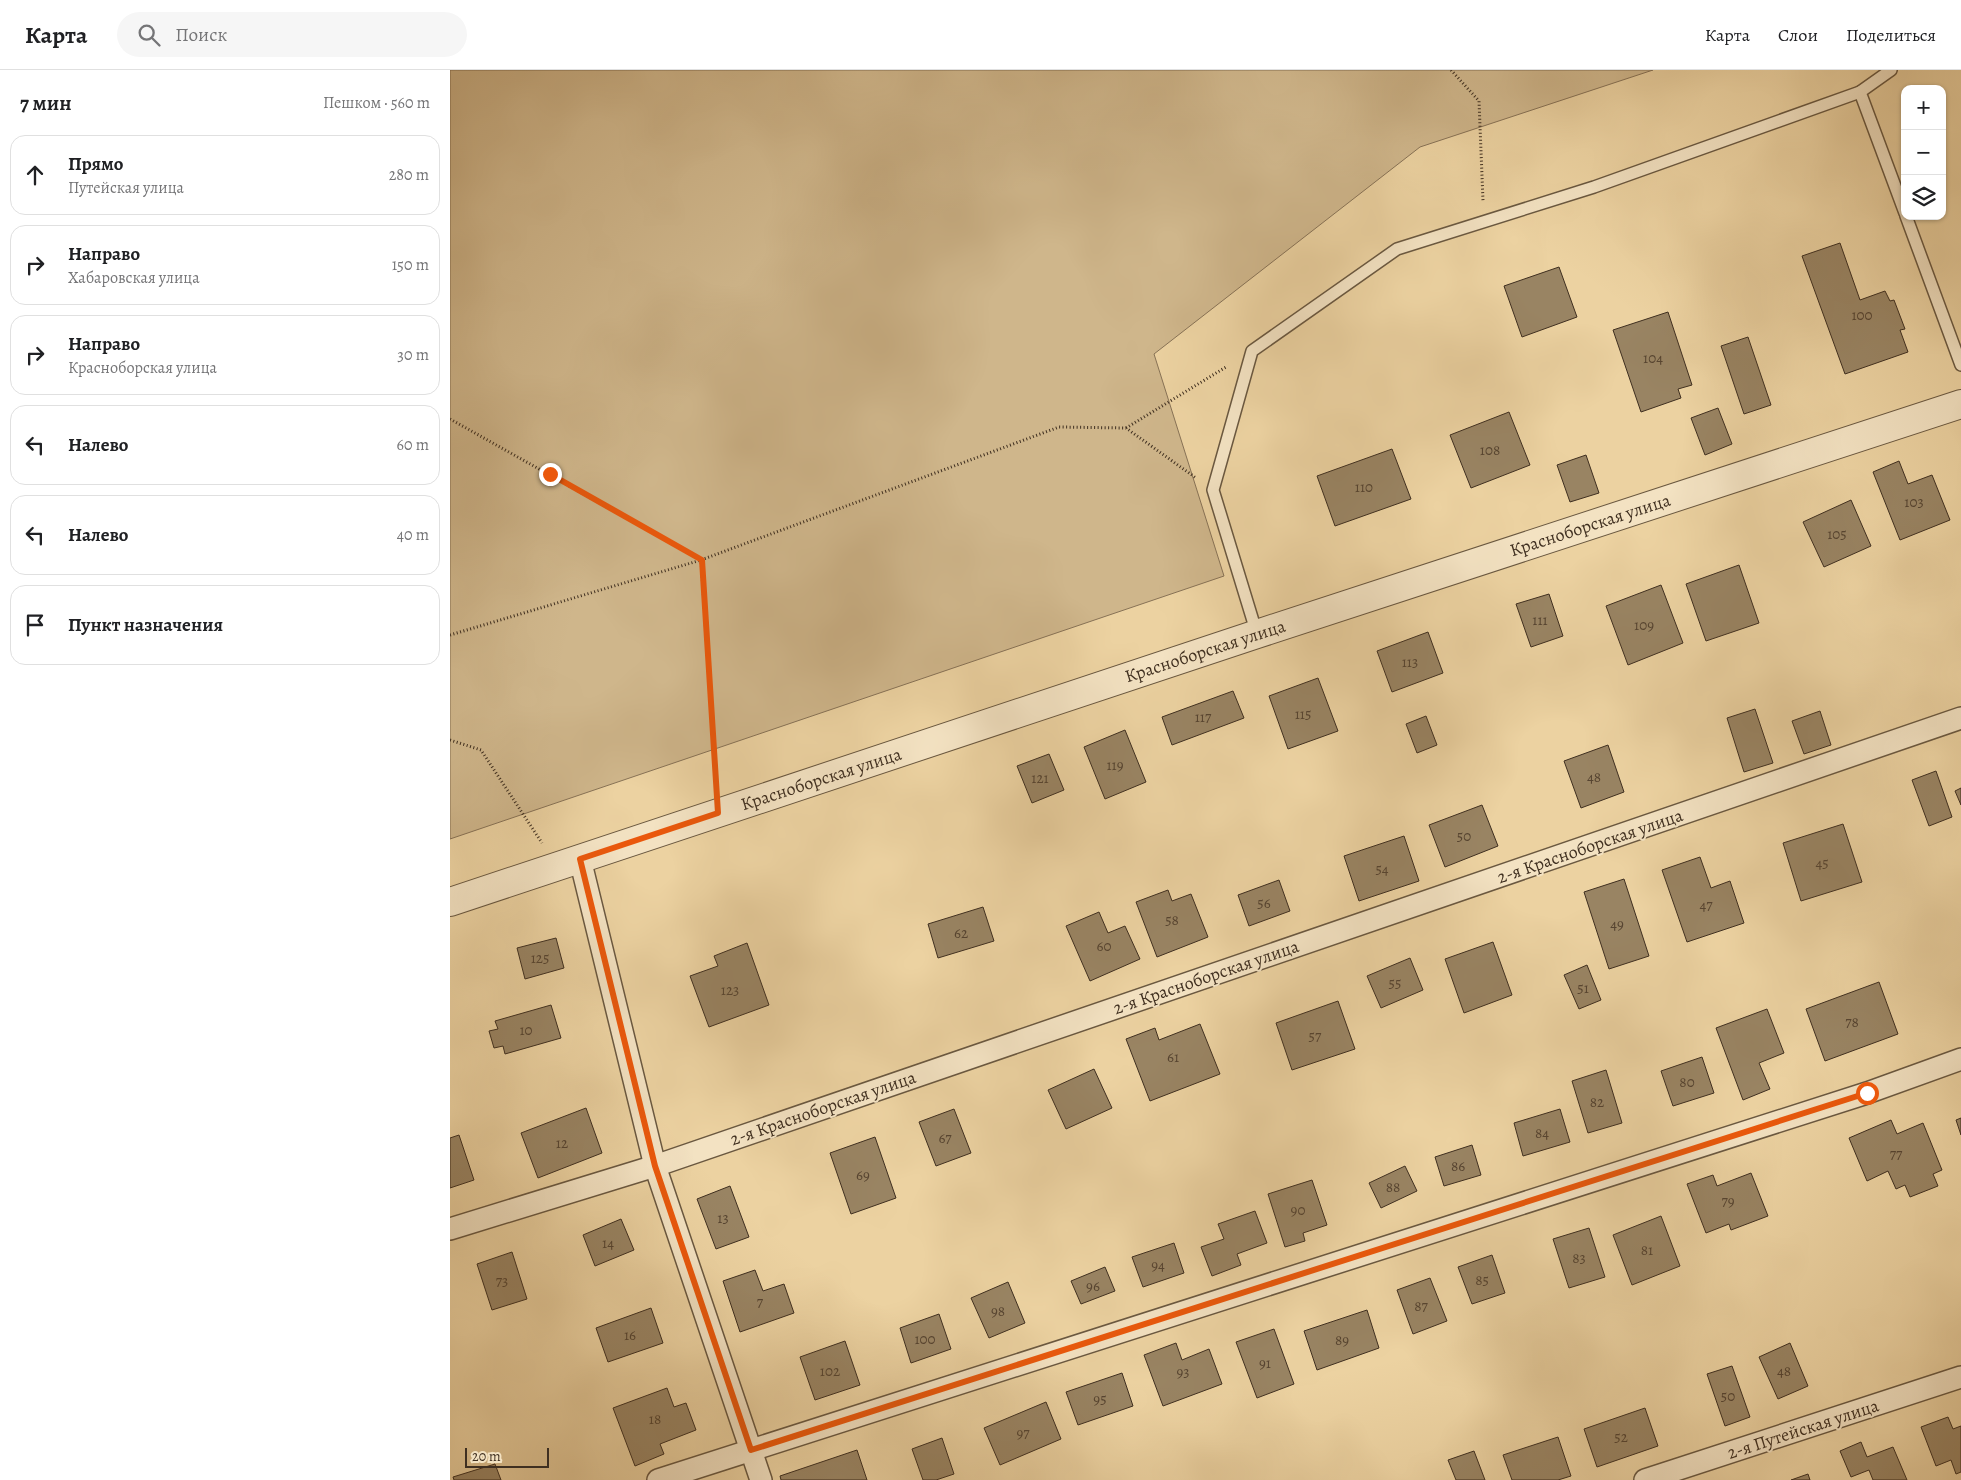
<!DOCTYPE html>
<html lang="ru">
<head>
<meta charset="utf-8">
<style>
  body { margin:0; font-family:Alegreya,serif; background:#f6f6f6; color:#202124 }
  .controls { position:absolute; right:15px; top:15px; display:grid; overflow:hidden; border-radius:10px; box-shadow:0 1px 4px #0004 }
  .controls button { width:45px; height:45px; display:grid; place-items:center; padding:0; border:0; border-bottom:1px solid #e0e0e0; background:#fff; color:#202124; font:25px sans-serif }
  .scale { position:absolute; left:15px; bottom:12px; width:84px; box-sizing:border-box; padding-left:5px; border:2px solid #3f2f20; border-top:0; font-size:14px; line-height:18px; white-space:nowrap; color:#3f2f20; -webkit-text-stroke:4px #f3e2c2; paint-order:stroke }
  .stop { position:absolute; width:15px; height:15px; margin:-11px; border:4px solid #ea580c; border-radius:50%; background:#fff }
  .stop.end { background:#ea580c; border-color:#fff; box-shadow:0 1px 5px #0008 }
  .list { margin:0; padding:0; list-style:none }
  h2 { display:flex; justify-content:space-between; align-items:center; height:65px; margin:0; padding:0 20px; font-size:21px }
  h2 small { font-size:16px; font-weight:400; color:#757577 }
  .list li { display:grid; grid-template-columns:32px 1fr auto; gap:15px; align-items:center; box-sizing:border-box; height:80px; margin:0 10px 10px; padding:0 10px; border:1px solid #e0e0e0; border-radius:15px }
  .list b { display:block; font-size:19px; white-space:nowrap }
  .list p { margin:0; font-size:16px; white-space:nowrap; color:#757577 }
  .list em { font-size:16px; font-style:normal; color:#757577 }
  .icon { flex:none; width:28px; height:28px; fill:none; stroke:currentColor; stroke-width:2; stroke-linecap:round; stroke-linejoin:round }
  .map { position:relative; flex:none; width:1511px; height:1410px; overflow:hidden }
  header { display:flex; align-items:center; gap:30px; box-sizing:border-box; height:70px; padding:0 25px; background:#fff; border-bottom:1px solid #e0e0e0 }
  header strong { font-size:24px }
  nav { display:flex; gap:28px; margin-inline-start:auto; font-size:18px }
  .search { width:350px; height:45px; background:#f6f6f6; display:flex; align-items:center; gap:12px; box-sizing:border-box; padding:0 18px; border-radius:28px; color:#757577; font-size:19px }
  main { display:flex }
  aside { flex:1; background:#fff }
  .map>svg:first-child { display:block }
  .green { fill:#cfb68b; stroke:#877256 }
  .building { fill:#998463; stroke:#3f2f20 }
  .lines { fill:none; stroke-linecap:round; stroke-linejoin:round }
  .service-casing { stroke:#6a5840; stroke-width:14 }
  .minor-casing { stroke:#6a5840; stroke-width:24 }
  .tertiary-casing { stroke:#6a5840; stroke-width:30 }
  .path { stroke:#3f2f20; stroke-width:3; stroke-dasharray:1 2.5; stroke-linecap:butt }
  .service { stroke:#f3e2c2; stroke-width:11 }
  .minor { stroke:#f3e2c2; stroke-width:21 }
  .tertiary { stroke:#f3e2c2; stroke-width:28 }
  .route { stroke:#ea580c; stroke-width:6 }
  .labels { text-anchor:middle; stroke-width:4; stroke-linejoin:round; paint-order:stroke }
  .number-label { font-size:15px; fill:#564431 }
  .street-label { font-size:18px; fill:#3f2f20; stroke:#f3e2c2 }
</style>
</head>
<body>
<header>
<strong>Карта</strong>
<div class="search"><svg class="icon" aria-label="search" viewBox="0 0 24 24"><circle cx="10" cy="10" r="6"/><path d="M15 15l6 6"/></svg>Поиск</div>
<nav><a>Карта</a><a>Слои</a><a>Поделиться</a></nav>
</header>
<main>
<aside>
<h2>7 мин<small>Пешком · 560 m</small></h2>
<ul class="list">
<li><svg class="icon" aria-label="ahead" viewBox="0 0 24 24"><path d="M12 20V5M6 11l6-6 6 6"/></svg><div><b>Прямо</b><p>Путейская улица</p></div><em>280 m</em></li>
<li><svg class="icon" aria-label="right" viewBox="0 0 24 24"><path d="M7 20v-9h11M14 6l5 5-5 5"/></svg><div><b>Направо</b><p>Хабаровская улица</p></div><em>150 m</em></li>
<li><svg class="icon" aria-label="right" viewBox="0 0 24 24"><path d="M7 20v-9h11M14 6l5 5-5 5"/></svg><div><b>Направо</b><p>Красноборская улица</p></div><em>30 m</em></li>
<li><svg class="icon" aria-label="left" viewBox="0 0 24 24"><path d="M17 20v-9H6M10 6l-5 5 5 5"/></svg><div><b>Налево</b></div><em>60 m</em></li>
<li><svg class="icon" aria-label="left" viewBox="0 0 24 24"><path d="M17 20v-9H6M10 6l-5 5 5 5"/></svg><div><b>Налево</b></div><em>40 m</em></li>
<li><svg class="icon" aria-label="arrive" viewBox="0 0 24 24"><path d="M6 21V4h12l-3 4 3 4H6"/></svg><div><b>Пункт назначения</b></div></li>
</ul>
</aside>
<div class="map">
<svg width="1511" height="1410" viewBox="0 0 1511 1410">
  <rect width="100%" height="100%" fill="#ecd2a1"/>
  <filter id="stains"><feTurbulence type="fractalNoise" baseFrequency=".004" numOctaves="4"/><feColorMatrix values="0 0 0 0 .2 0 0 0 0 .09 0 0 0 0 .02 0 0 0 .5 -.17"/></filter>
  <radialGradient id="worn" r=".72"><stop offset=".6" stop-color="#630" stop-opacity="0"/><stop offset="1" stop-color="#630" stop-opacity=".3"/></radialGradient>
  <polygon class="green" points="0,0 1203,0 970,77 704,284 774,506 0,769"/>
  <g class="building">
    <polygon points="1390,173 1410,230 1435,221 1440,231 1444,230 1455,259 1450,260 1458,282 1395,304 1352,186"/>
    <polygon points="1109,197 1127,247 1072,267 1054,216"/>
    <polygon points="1218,242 1242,315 1228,319 1231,328 1191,342 1163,260"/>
    <polygon points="1298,267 1321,335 1294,344 1271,276"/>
    <polygon points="1268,338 1282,374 1255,385 1241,348"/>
    <polygon points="1059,342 1080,395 1021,418 1000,365"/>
    <polygon points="942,379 961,429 885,456 867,406"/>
    <polygon points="1136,385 1149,423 1120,432 1107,395"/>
    <polygon points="1449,391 1458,414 1482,405 1500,450 1450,470 1423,402"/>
    <polygon points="1401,430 1421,476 1374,497 1353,452"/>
    <polygon points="1289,495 1309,553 1256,571 1236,514"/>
    <polygon points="1211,515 1233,573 1178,595 1156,536"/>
    <polygon points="1099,524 1113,566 1081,577 1066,534"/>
    <polygon points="978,562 993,603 942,622 927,581"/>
    <polygon points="868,608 888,661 838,679 819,626"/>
    <polygon points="783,621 794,648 722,675 712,647"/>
    <polygon points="1305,639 1323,693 1294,702 1277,648"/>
    <polygon points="1370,641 1381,675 1354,684 1342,651"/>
    <polygon points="976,646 987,675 967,683 956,654"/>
    <polygon points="675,660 696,712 655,729 634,677"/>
    <polygon points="1158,675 1174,722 1131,738 1114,691"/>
    <polygon points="599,684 614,720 582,733 567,696"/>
    <polygon points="1486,701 1502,747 1479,756 1462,710"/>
    <polygon points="1511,718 1511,735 1505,721"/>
    <polygon points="1032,735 1048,776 995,797 979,755"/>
    <polygon points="1393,754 1412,812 1351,831 1333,773"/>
    <polygon points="954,766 969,811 909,831 894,786"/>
    <polygon points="1250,787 1261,818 1280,811 1294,853 1237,872 1212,800"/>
    <polygon points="1174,809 1199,886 1159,899 1134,822"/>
    <polygon points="829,810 840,841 799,856 788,825"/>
    <polygon points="718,820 722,831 741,824 758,867 707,887 686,832"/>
    <polygon points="533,837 544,871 488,888 478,854"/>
    <polygon points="649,842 658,863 675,856 690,889 640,911 616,856"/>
    <polygon points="106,868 114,898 75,909 67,878"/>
    <polygon points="1043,872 1062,925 1014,943 995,889"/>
    <polygon points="297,873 319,935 259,957 240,906 268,896 264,886"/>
    <polygon points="960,888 973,920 931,938 917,906"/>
    <polygon points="1137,895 1151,930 1129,939 1114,905"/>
    <polygon points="1429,912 1448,964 1375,991 1356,939"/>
    <polygon points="888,931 905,979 842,1000 826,953"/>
    <polygon points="101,935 111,968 55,984 53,976 44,978 39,961 48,959 45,951"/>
    <polygon points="1317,939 1334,983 1309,993 1320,1019 1293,1030 1266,958"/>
    <polygon points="750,954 770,1004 700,1031 676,969 705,958 709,970"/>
    <polygon points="1252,987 1264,1023 1223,1036 1211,1001"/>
    <polygon points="644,999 662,1038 616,1059 598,1020"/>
    <polygon points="1156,1000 1172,1053 1138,1063 1122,1011"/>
    <polygon points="136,1038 152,1083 88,1108 71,1063"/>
    <polygon points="504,1039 521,1083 486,1096 469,1052"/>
    <polygon points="1110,1039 1120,1072 1073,1086 1064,1053"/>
    <polygon points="1511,1048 1511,1065 1506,1050"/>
    <polygon points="1441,1050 1447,1064 1473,1053 1492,1100 1483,1104 1488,1116 1460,1127 1455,1115 1446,1119 1438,1101 1417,1111 1399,1068"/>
    <polygon points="9,1065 24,1110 0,1118 0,1068"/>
    <polygon points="425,1067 446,1128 401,1144 380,1083"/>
    <polygon points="1022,1075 1031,1105 994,1116 985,1087"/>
    <polygon points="955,1096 967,1121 931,1138 919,1113"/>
    <polygon points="1301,1103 1318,1146 1281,1160 1279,1154 1256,1163 1237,1114 1263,1105 1267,1116"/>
    <polygon points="862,1110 877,1155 853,1163 855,1171 835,1177 818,1124"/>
    <polygon points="280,1116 299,1167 266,1179 247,1129"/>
    <polygon points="805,1141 817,1173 787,1184 791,1195 762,1206 751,1177 774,1169 768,1154"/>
    <polygon points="1211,1146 1230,1196 1182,1215 1163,1165"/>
    <polygon points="171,1149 184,1180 145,1196 133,1165"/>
    <polygon points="1139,1158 1155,1207 1119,1218 1103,1169"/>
    <polygon points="724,1173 734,1203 693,1217 682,1187"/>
    <polygon points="62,1182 77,1229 42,1240 27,1194"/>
    <polygon points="1042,1185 1055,1223 1022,1234 1008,1197"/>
    <polygon points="655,1197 665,1221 631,1234 621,1211"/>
    <polygon points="305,1200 313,1221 334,1214 344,1243 290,1262 273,1211"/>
    <polygon points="980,1208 997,1251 963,1264 947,1220"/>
    <polygon points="558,1212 575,1253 539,1268 521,1228"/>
    <polygon points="201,1238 213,1273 158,1292 146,1258"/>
    <polygon points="917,1240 929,1278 867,1300 854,1261"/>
    <polygon points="489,1244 501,1279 461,1293 450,1258"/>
    <polygon points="824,1259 844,1314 807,1328 786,1272"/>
    <polygon points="395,1271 410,1315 365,1330 350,1287"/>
    <polygon points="726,1273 732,1290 759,1279 772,1314 713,1336 694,1285"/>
    <polygon points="1340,1273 1358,1316 1328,1329 1309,1287"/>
    <polygon points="1282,1296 1300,1347 1275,1356 1257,1304"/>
    <polygon points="672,1303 683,1336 628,1355 616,1322"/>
    <polygon points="217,1318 224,1337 236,1333 246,1360 210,1374 214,1384 185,1396 163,1338"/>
    <polygon points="596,1332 611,1369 550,1395 534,1358"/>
    <polygon points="1195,1338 1208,1376 1147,1397 1134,1359"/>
    <polygon points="1498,1347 1503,1359 1511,1356 1511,1402 1506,1404 1501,1390 1486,1396 1471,1357"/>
    <polygon points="1108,1367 1121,1406 1108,1410 1062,1410 1053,1385"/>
    <polygon points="492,1368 504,1404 486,1410 473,1410 462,1379"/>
    <polygon points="1411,1372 1417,1387 1443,1377 1457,1410 1423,1410 1419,1400 1401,1407 1390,1381"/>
    <polygon points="407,1380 417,1410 331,1410 330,1406"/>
    <polygon points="1024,1381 1035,1410 1006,1410 998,1390"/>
    <polygon points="45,1394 51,1410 4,1410 3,1407"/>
    <polygon points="1358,1404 1360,1410 1341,1410"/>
  </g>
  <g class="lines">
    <defs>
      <g id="service">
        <polyline points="1441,0 1410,22 1455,143"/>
        <polyline points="1456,146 1511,295"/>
        <polyline points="807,564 763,420 802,281 947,179 1144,117 1410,22"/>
      </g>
      <g id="minor">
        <polyline points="130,789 205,1096 311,1410"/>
        <polyline points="0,1159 205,1096 1511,648"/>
        <polyline points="208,1410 1417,1023 1511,989"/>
        <polyline points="1195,1410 1511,1307"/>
      </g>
      <polyline id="tertiary" points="0,832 807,564 1511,334"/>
    </defs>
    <use href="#service" class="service-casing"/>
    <use href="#minor" class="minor-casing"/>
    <use href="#tertiary" class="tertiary-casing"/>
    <g class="path">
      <polyline points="1001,0 1029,31 1033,131"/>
      <polyline points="0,349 251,490 266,715"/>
      <polyline points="676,358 776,297"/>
      <polyline points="0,565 251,490 609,357 676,358 746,408"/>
      <polyline points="0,670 31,680 92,773"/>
    </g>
    <use href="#service" class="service"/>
    <use href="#minor" class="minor"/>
    <use href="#tertiary" class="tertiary"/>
  </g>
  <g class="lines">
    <polyline class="route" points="100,404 252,490 268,743 130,789 205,1096 301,1380 1417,1023"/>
  </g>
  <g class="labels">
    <g class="number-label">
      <text x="1412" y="250">100</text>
      <text x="1203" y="293">104</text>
      <text x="1040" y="385">108</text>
      <text x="914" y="422">110</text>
      <text x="1464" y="437">103</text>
      <text x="1387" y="469">105</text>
      <text x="1090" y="555">111</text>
      <text x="1194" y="560">109</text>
      <text x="960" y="597">113</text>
      <text x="853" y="649">115</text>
      <text x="753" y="652">117</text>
      <text x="665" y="700">119</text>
      <text x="1144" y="712">48</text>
      <text x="590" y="713">121</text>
      <text x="1014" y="771">50</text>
      <text x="1372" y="798">45</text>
      <text x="932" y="804">54</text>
      <text x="814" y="838">56</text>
      <text x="1256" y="840">47</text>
      <text x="722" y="855">58</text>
      <text x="1167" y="859">49</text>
      <text x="511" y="868">62</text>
      <text x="654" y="881">60</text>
      <text x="90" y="893">125</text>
      <text x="945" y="918">55</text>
      <text x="1133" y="923">51</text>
      <text x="280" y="925">123</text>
      <text x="1402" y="957">78</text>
      <text x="76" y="965">10</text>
      <text x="865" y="971">57</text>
      <text x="723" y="992">61</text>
      <text x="1237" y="1017">80</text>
      <text x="1147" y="1037">82</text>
      <text x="1092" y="1068">84</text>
      <text x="495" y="1073">67</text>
      <text x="112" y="1078">12</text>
      <text x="1446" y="1089">77</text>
      <text x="1008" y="1101">86</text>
      <text x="413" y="1110">69</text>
      <text x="943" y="1122">88</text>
      <text x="1278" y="1136">79</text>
      <text x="848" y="1145">90</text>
      <text x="273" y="1153">13</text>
      <text x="158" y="1178">14</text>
      <text x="1197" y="1185">81</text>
      <text x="1129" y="1193">83</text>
      <text x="708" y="1200">94</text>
      <text x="1032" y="1215">85</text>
      <text x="52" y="1216">73</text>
      <text x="643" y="1221">96</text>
      <text x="310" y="1237">7</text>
      <text x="971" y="1241">87</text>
      <text x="548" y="1246">98</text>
      <text x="180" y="1270">16</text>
      <text x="475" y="1274">100</text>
      <text x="892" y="1275">89</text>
      <text x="815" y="1298">91</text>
      <text x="380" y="1306">102</text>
      <text x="1334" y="1306">48</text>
      <text x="733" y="1307">93</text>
      <text x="1278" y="1331">50</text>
      <text x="650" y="1334">95</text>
      <text x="205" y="1354">18</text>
      <text x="573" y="1368">97</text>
      <text x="1171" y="1372">52</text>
    </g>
    <g class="street-label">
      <text transform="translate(1140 455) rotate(-18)" y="6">Красноборская улица</text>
      <text transform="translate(755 581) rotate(-18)" y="6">Красноборская улица</text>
      <text transform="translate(371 709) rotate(-18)" y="6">Красноборская улица</text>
      <text transform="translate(1140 776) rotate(-19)" y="6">2-я Красноборская улица</text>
      <text transform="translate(756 907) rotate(-19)" y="6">2-я Красноборская улица</text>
      <text transform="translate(373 1038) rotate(-19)" y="6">2-я Красноборская улица</text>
      <text transform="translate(1353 1359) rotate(-18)" y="6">2-я Путейская улица</text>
    </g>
  </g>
  <rect width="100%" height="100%" filter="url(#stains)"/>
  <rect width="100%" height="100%" fill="url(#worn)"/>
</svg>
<div class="controls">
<button>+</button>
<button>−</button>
<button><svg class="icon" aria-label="layers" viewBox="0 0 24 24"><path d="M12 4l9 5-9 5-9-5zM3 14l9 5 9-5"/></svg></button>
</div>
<div class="scale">20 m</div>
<div class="stop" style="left:1417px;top:1023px"></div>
<div class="stop end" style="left:100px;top:404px"></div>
</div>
</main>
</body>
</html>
